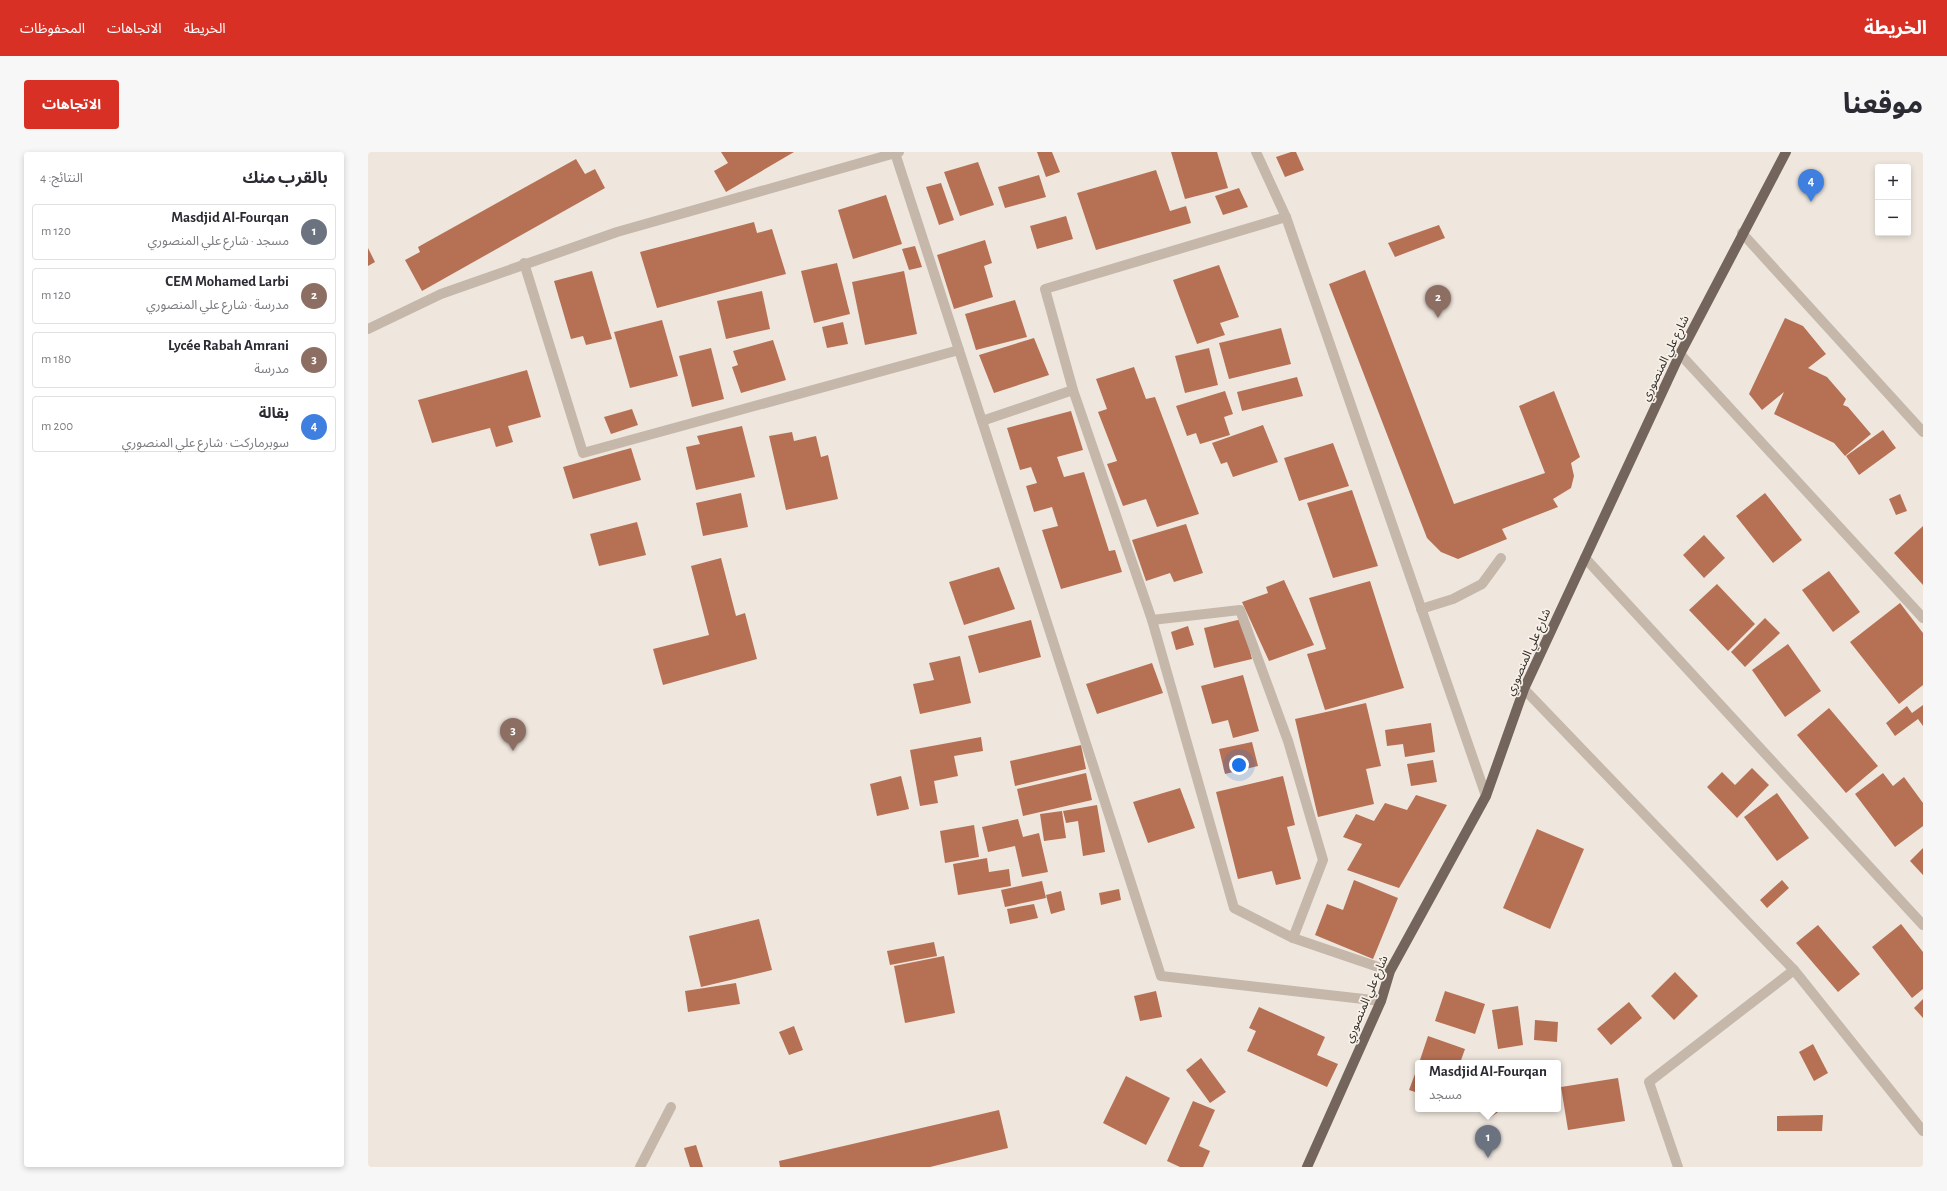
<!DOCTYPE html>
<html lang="ar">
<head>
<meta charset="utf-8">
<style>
  body { margin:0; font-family:"Alegreya Sans","Noto Sans Arabic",sans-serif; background:#f7f7f7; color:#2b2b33; direction:rtl }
  .controls { position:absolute; right:12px; top:12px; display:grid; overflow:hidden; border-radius:4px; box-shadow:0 2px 6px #0003 }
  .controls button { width:36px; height:36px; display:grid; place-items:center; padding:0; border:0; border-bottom:1px solid #e1e1e2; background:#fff; color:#2b2b33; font:20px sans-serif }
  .you { position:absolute; left:871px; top:613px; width:14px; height:14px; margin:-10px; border:3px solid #fff; border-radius:50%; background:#1a73e8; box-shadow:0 0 0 6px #1a73e833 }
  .badge { display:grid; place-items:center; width:26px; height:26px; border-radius:50%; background:#d93025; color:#fff; font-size:13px; font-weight:700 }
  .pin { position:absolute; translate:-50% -33px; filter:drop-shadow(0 1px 2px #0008) }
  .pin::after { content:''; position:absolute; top:21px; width:14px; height:12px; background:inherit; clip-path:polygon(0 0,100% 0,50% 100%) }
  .popup { position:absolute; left:1047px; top:908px; width:146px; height:52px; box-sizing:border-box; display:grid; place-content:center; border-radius:4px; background:#fff; filter:drop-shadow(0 1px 3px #0005); font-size:13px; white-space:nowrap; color:#7c7c81 }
  .popup b { font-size:15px; color:#2b2b33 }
  .popup::after { content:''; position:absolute; left:50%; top:100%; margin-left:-8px; border:8px solid transparent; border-top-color:#fff }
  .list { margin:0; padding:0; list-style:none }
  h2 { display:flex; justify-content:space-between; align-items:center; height:52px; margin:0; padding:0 16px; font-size:17px }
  h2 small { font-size:13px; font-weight:400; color:#7c7c81 }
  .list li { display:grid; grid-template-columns:26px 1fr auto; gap:12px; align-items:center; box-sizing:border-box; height:56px; margin:0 8px 8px; padding:0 8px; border:1px solid #e1e1e2; border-radius:4px }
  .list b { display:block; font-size:15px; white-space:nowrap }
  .list p { margin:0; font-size:13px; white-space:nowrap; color:#7c7c81 }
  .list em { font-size:13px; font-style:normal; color:#7c7c81 }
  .map { position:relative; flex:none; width:1555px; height:1015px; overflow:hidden; direction:ltr; border-radius:4px }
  header { display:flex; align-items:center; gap:24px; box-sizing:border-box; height:56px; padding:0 20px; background:#d93025; color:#fff }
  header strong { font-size:19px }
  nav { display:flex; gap:22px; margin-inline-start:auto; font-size:14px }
  .intro { display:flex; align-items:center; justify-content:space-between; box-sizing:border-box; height:96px; padding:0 24px }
  h1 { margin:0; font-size:28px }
  .button { padding:10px 18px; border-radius:4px; background:#d93025; color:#fff; font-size:14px; font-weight:700 }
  main { display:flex; gap:24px; padding:0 24px }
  aside { flex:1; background:#fff; border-radius:4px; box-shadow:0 2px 6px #0003 }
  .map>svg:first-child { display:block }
  .building { fill:#b67054 }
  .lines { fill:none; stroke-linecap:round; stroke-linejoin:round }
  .minor { stroke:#c5b8ab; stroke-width:10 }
  .major { stroke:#74655c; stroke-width:10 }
  .labels { text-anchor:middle; stroke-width:3.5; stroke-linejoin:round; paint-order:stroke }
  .street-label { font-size:12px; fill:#342d29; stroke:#f7f1e9 }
</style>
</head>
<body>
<header>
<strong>الخريطة</strong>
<nav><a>الخريطة</a><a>الاتجاهات</a><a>المحفوظات</a></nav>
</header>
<div class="intro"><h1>موقعنا</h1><a class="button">الاتجاهات</a></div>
<main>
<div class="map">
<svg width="1555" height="1015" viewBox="0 0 1555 1015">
  <rect width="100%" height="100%" fill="#efe7de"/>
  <g class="building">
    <polygon points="353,0 426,0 358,40 346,19 360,11"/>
    <polygon points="669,0 684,0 692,20 678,25"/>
    <polygon points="803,0 849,0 860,36 817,47"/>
    <polygon points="923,0 928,0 936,18 917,25 908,5"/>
    <polygon points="208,7 217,22 227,17 237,36 54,139 37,108 52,100 50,95"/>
    <polygon points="610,10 626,53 592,64 576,20"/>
    <polygon points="788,18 802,59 818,54 823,71 728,98 709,41"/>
    <polygon points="671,23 678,45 637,56 630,35"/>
    <polygon points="573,31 586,68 571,73 558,35"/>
    <polygon points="871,36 880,55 855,63 847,44"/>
    <polygon points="518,43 534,92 485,107 470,58"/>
    <polygon points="698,64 705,87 669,97 662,74"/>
    <polygon points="386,70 389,81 404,77 418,122 289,156 272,100"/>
    <polygon points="1071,73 1077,86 1027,105 1020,91"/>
    <polygon points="617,88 624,111 616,114 625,145 586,157 569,103"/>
    <polygon points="547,94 554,115 541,118 534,97"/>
    <polygon points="0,96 7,110 0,114"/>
    <polygon points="469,111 482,162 446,171 433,119"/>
    <polygon points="851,113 871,165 852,171 857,183 829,192 805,128"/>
    <polygon points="997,118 1086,352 1177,321 1151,254 1186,239 1212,305 1203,311 1206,324 1203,336 1185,347 1190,355 1134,377 1139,387 1090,407 1073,400 1059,386 961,132"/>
    <polygon points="224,119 244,187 218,193 215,184 203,187 186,129"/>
    <polygon points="536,119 549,182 497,193 484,130"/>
    <polygon points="394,139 402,177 358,187 349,149"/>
    <polygon points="647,148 659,185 608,198 597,162"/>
    <polygon points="1417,166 1435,174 1458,202 1440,216 1459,225 1478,247 1475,253 1480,255 1503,282 1477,304 1466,291 1406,262 1416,240 1394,258 1381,242"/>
    <polygon points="294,168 310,224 262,236 246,180"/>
    <polygon points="475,170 480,192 459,196 454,175"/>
    <polygon points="913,176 923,212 861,227 851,191"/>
    <polygon points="666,186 681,223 626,241 611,203"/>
    <polygon points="405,188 418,228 373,241 364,215 370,213 365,199"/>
    <polygon points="343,196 356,247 324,255 311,204"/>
    <polygon points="841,196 850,233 817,241 807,204"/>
    <polygon points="766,215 778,247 787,245 831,362 789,375 778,347 755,354 739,312 749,309 730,260 739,257 728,227"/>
    <polygon points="159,218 173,265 140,274 145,290 128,295 122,276 64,291 50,248"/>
    <polygon points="929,225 935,244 874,259 869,240"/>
    <polygon points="857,239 865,262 856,265 862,283 832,292 828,281 819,284 808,254"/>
    <polygon points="264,257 270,273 243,282 236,265"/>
    <polygon points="703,259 715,298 689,305 696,325 716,320 741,399 747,398 754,420 693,437 674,378 690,374 684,355 666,360 658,334 669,331 663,315 652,318 639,276"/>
    <polygon points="895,273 910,310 865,325 859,310 853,312 844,291"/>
    <polygon points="374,274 387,325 328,338 318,295 332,292 329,284"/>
    <polygon points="1515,278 1528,296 1491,323 1478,304"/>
    <polygon points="424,280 426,289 448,284 453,305 460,303 470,347 418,358 401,284"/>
    <polygon points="965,291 981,334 931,349 916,306"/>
    <polygon points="263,296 273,328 205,347 195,315"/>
    <polygon points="984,338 1010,414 965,426 939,351"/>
    <polygon points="373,341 380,375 335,384 328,351"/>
    <polygon points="1397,341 1434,388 1405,411 1368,364"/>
    <polygon points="1532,342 1539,359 1528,363 1521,347"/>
    <polygon points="269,370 278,403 231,414 222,382"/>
    <polygon points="818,372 835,421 806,430 802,421 778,429 764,388"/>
    <polygon points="1555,374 1555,433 1526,401"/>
    <polygon points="1336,383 1357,406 1336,426 1315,403"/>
    <polygon points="353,406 368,464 377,461 389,507 295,533 285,497 341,483 323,414"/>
    <polygon points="631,415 647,457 596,473 581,430"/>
    <polygon points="1461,419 1492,460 1465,480 1434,438"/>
    <polygon points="916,428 946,493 901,509 874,450 900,441 898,435"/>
    <polygon points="1002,429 1036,536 957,558 939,502 958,497 941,446"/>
    <polygon points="1349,432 1387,472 1360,499 1321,458"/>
    <polygon points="1532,451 1555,481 1555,533 1531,552 1482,490"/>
    <polygon points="1397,466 1412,481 1377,515 1363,500"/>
    <polygon points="874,467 884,507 846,516 836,476"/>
    <polygon points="663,468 673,505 611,521 600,484"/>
    <polygon points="820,474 826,493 808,498 803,480"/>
    <polygon points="1420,492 1453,539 1417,565 1384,518"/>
    <polygon points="592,504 603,551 552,562 545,532 566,528 561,511"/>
    <polygon points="784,511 795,541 729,562 718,532"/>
    <polygon points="875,523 891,579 865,586 860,568 844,572 833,534"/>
    <polygon points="998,551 1013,614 998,617 1006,652 950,665 927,567"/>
    <polygon points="1555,553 1555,574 1550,567 1527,584 1518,571 1539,554 1544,561"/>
    <polygon points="1461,556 1510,614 1478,641 1429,583"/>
    <polygon points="1063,571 1067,600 1037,605 1035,592 1019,594 1017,578"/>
    <polygon points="613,585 615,599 586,604 590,624 566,629 570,651 552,654 542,598"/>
    <polygon points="884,590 890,614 857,622 851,597"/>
    <polygon points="713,593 718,617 647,634 642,609"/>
    <polygon points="1065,608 1069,630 1043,634 1039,612"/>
    <polygon points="1384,616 1401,633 1369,666 1339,635 1354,620 1367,633"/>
    <polygon points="718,621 724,648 655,664 649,637"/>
    <polygon points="1515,621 1525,634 1536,625 1555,651 1555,674 1527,695 1487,642"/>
    <polygon points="533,624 541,657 509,664 502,632"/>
    <polygon points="915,624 927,673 919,675 933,727 908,733 904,719 870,727 848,640"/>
    <polygon points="812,636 827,676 780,691 765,650"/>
    <polygon points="1409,641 1441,686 1409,709 1376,665"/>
    <polygon points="1048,643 1079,653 1031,736 979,718 994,692 975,685 988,662 1006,669 1017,651 1039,658"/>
    <polygon points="729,653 737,700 715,704 710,669 698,671 695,659"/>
    <polygon points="694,659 698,686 676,689 672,662"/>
    <polygon points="650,667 655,685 671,681 680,720 654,725 647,694 620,700 614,675"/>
    <polygon points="606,673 611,705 577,711 572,679"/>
    <polygon points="1169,677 1216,697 1182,777 1135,756"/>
    <polygon points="1555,696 1555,723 1542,709"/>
    <polygon points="619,706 621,720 641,717 643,734 590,743 585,712"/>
    <polygon points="986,728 1030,746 1005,807 947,783 959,752 975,758"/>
    <polygon points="1414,728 1421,736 1399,756 1392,748"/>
    <polygon points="674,729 678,746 637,755 633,738"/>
    <polygon points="751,737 753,748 733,753 731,741"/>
    <polygon points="693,739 697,758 683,762 678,743"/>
    <polygon points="666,752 670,766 642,772 639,757"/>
    <polygon points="391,767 404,818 333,835 321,784"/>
    <polygon points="1533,772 1555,800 1555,837 1544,846 1504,795"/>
    <polygon points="1450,773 1492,822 1470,840 1428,791"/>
    <polygon points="566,790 569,804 522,813 519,799"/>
    <polygon points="576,804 587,861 537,871 526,814"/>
    <polygon points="1307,820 1330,844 1306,868 1283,844"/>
    <polygon points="368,831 372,852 320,860 317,839"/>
    <polygon points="788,839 794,865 772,869 766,844"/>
    <polygon points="1077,839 1117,852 1107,882 1067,869"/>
    <polygon points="1555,847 1555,866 1546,856"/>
    <polygon points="1261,850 1274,866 1243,893 1229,877"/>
    <polygon points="1150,854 1155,893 1130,897 1124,858"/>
    <polygon points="891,855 957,885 949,903 970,912 959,935 879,899 888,879 881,876"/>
    <polygon points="1167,868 1190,870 1189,890 1166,888"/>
    <polygon points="426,874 435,898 421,903 411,880"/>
    <polygon points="1060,884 1097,897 1092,911 1051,911"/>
    <polygon points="1445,892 1460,921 1446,929 1431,900"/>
    <polygon points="833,906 858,940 842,951 818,918"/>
    <polygon points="1050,914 1050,941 1041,938"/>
    <polygon points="758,924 802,946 778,993 735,971"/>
    <polygon points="1250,926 1257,969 1200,978 1193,935"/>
    <polygon points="825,949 847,958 831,994 842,999 835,1015 812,1015 799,1009"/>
    <polygon points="1115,957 1134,957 1122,966"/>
    <polygon points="631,958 640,996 562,1015 412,1015 411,1009"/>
    <polygon points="1455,963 1454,979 1409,979 1409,964"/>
    <polygon points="328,993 335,1015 322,1015 316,996"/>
  </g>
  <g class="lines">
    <g class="minor">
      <polyline points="888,0 918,65 1118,644"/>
      <polyline points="527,1 614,269"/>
      <polyline points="918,65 677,137 705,238 784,468 866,756 925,786 1022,819"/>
      <polyline points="1374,81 1555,280"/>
      <polyline points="156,111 215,301 591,198"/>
      <polyline points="0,177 73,142 249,80 531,0"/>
      <polyline points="1312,202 1555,466"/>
      <polyline points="705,238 614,269 793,824 1013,849"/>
      <polyline points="1217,406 1555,773"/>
      <polyline points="1053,457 1085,447 1114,432 1133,406"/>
      <polyline points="784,468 872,458 920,589 955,708 925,786"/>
      <polyline points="1156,537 1426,818 1555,979"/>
      <polyline points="272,1015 303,955"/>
      <polyline points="1310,1015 1281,930 1426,818"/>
    </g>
    <polyline class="major" points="939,1015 1013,849 1022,819 1118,644 1156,537 1217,406 1312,202 1418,0"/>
  </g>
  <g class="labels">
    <g class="street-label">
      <text transform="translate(1297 206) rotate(-64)" y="4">شارع علي المنصوري</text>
      <text transform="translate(1160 500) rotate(-66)" y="4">شارع علي المنصوري</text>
      <text transform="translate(998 847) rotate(-67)" y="4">شارع علي المنصوري</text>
    </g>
  </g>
</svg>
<div class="controls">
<button>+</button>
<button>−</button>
</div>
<div class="you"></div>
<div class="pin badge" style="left:1120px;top:1006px;background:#6b7280">1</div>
<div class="popup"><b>Masdjid Al-Fourqan</b>مسجد</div>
<div class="pin badge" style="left:1070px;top:166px;background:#8d6e63">2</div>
<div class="pin badge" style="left:145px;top:599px;background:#8d6e63">3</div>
<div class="pin badge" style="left:1443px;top:50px;background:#3f7fe0">4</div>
</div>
<aside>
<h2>بالقرب منك<small>النتائج: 4</small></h2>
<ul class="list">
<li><span class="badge" style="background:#6b7280">1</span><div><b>Masdjid Al-Fourqan</b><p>مسجد · شارع علي المنصوري</p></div><em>120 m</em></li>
<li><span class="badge" style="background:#8d6e63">2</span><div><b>CEM Mohamed Larbi</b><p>مدرسة · شارع علي المنصوري</p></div><em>120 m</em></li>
<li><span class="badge" style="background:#8d6e63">3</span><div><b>Lycée Rabah Amrani</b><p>مدرسة</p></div><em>180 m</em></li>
<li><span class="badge" style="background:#3f7fe0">4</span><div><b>بقالة</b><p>سوبرماركت · شارع علي المنصوري</p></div><em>200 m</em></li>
</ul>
</aside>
</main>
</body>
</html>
